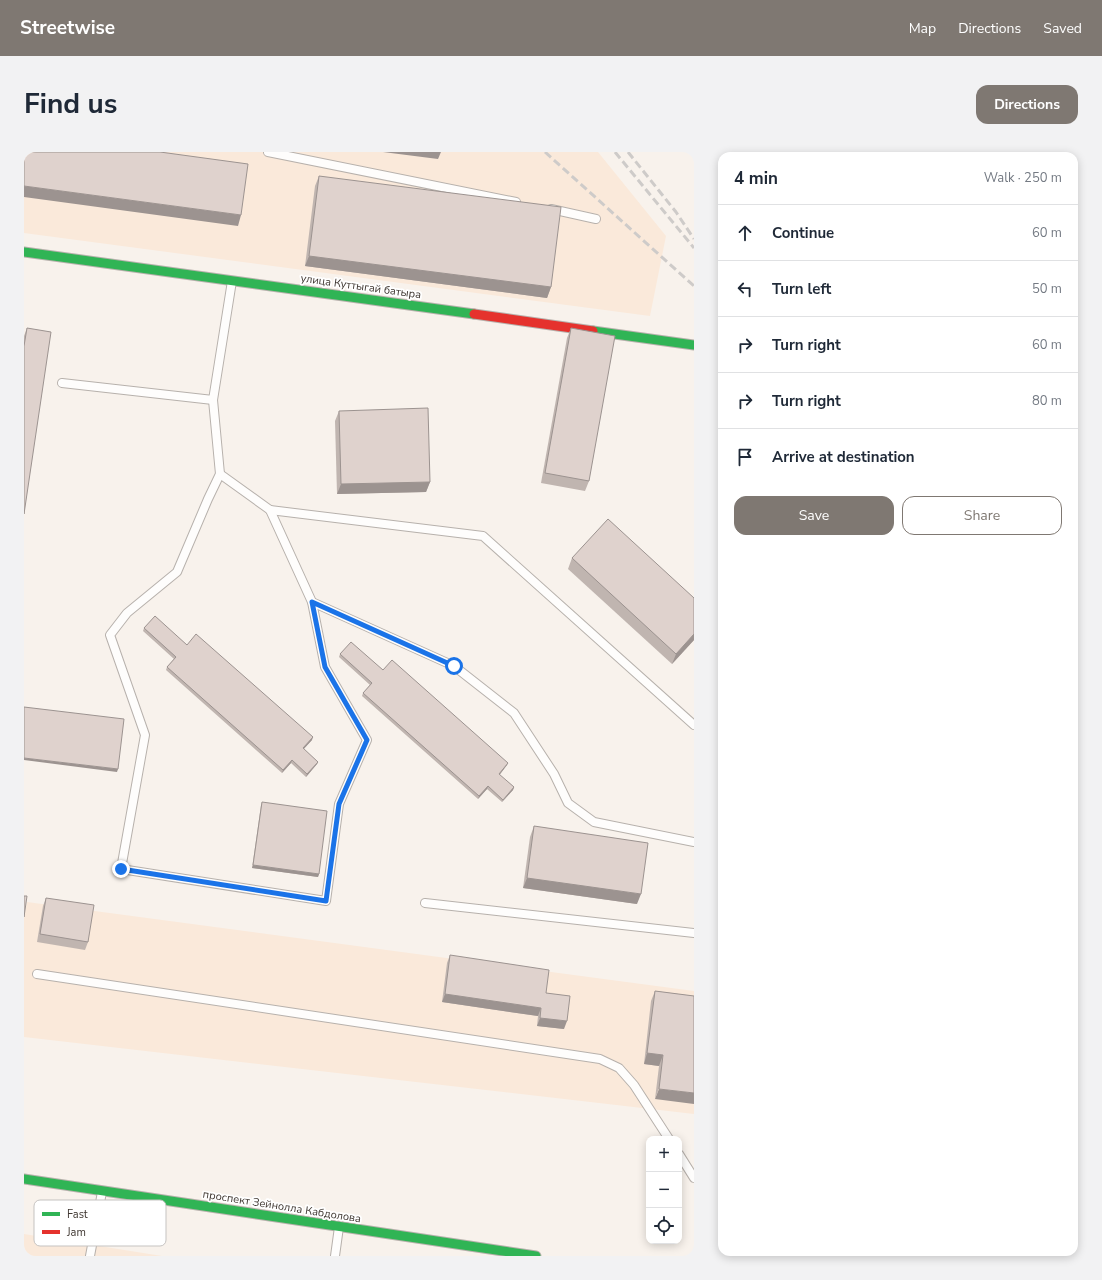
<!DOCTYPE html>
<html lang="en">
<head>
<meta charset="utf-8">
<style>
  body { margin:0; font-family:"Nunito Sans",sans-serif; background:#f2f2f3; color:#1f2937 }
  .controls { position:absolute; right:12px; bottom:12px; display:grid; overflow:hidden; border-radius:8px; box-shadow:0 2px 10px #0003 }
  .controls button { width:36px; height:36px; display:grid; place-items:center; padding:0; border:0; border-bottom:1px solid #e0e1e3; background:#fff; color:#1f2937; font:20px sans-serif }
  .stop { position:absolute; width:12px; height:12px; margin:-9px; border:3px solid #1a73e8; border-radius:50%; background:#fff }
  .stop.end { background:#1a73e8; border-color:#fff; box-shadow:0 1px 4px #0008 }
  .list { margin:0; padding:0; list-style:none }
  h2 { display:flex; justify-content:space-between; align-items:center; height:52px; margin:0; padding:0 16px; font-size:17px }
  h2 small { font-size:13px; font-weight:400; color:#747a83 }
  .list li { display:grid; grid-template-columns:26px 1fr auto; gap:12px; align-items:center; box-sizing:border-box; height:56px; padding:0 16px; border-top:1px solid #e0e1e3 }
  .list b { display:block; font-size:15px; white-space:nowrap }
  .list em { font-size:13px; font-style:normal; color:#747a83 }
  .actions { display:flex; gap:8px; padding:12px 16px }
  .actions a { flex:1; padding:9px 0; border:1px solid #7f7872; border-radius:12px; text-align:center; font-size:14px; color:#7f7872 }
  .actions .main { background:#7f7872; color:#fff }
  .icon { flex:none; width:22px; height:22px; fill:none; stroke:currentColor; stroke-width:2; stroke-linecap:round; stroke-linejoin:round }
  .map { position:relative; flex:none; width:670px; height:1104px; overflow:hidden; border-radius:12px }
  header { display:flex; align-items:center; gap:24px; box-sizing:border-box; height:56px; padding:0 20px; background:#7f7872; color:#fff }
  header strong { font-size:19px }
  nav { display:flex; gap:22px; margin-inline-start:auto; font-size:14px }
  .intro { display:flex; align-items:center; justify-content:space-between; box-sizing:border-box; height:96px; padding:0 24px }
  h1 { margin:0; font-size:28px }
  .button { padding:10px 18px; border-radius:12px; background:#7f7872; color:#fff; font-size:14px; font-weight:700 }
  main { display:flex; gap:24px; padding:0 24px }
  aside { flex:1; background:#fff; border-radius:12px; box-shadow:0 2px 10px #0003 }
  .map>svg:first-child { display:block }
  .built { fill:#fae9da }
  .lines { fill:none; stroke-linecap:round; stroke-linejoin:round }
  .lane-casing { stroke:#b7b1ac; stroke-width:10 }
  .fast-casing { stroke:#b7b1ac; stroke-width:11 }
  .jam-casing { stroke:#b7b1ac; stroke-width:11 }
  .lane { stroke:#fefdfc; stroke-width:8 }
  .fast { stroke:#30b455; stroke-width:9 }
  .jam { stroke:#e5322d; stroke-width:9 }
  .rail { stroke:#cecbc9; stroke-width:3; stroke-dasharray:8 4; stroke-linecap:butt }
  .wall { fill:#c0b5b0 }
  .shaded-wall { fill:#9c9390 }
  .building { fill:#dfd2cd; stroke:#9c9390 }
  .route { stroke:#1a73e8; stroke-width:5 }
  .labels { text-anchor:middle; stroke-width:3.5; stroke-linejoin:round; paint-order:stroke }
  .street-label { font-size:11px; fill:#3e3630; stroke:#fff }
  .key { fill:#fff; stroke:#c5c3c1; stroke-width:1 }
  .key-label { font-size:11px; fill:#3e3630 }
</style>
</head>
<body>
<header>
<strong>Streetwise</strong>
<nav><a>Map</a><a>Directions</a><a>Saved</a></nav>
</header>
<div class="intro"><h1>Find us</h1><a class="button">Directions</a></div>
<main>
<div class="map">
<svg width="670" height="1104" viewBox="0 0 670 1104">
  <rect width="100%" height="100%" fill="#f8f2ec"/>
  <g class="built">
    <polygon points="0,0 574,0 642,84 626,164 0,81"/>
    <polygon points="3,750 670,839 670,962 0,885 0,766"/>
    <polygon points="0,1082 138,1104 0,1104"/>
  </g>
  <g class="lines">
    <defs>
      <g id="lane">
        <polyline points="244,0 492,50"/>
        <polyline points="527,57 572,67"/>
        <polyline points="38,231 189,248 208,129"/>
        <polyline points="189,248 196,322 184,347 153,420 103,461 86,483 121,583 97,717 302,749 315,652 343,588 301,515 288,450"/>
        <polyline points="196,322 246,358 459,384 670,573"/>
        <polyline points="246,358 288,450 430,514 490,561 530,622 544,651 570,670 670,690"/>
        <polyline points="401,751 670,781"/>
        <polyline points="13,822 576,907 595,916 610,933 645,987"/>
        <polyline points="655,1002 670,1026"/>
        <polyline points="66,1104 78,1040"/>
        <polyline points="311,1104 315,1075"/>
      </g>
      <g id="fast">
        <polyline points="0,100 450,162"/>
        <polyline points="569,179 670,193"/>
        <polyline points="0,1027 512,1104"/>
      </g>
      <polyline id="jam" points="450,162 569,179"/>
    </defs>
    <use href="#lane" class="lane-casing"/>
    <use href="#fast" class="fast-casing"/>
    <use href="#jam" class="jam-casing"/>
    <use href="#lane" class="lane"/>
    <use href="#fast" class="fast"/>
    <use href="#jam" class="jam"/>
    <g class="rail">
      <polyline points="521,0 670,134"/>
      <polyline points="591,0 670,96"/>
      <polyline points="604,0 652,60 670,87"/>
    </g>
  </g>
  <g class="wall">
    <polygon points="295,24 527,135 523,146 281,114 291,34"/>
    <polygon points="3,176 0,362 0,184"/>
    <polygon points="547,176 565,329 561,339 517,331 543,186"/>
    <polygon points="315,259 406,330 402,340 313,342 311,269"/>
    <polygon points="548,406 670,446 670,488 648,512 544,417"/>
    <polygon points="120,476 163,493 288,588 279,597 294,610 293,612 282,625 267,611 258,621 142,518 143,515 150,507 119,479"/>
    <polygon points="316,502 359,518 483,613 475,623 490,635 489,638 478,650 463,637 454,647 338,544 339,541 346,533 315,505"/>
    <polygon points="238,650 295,722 294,725 228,716 237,653"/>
    <polygon points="510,674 613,752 499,736 506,685"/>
    <polygon points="22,746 64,790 61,798 13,790 19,754"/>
    <polygon points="426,803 522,841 540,877 513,874 514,864 418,850 423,811"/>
    <polygon points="631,839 670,844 631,947 635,914 620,912 627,849"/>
  </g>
  <g class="shaded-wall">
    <polygon points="359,0 417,0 414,7"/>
    <polygon points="0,34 217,63 214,74 0,45"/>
    <polygon points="285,104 527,135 523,146 281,114"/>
    <polygon points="406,330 402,340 313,342 317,332"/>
    <polygon points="670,482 670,488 648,512 652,502"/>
    <polygon points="289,585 288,588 278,599 279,596"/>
    <polygon points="0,606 94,617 93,620 0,608"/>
    <polygon points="268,608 267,611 258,621 259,618"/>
    <polygon points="294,610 293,612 282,625 283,622"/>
    <polygon points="484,611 483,613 474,625 475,622"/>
    <polygon points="464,634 463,637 454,647 455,644"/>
    <polygon points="490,635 489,638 478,650 479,648"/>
    <polygon points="229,713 295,722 294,725 228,716"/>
    <polygon points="503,726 617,742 613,752 499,736"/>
    <polygon points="421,842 517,856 514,864 418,850"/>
    <polygon points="516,866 543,869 540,877 513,874"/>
    <polygon points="623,901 639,903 635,914 620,912"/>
    <polygon points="635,937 670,941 670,952 631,947"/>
  </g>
  <g class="building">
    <polygon points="0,0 136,0 224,12 217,63 0,34"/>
    <polygon points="295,24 537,55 527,135 285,104"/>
    <polygon points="3,176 27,180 0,362 0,194"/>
    <polygon points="547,176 591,184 565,329 521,321"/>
    <polygon points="404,256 406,330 317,332 315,259"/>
    <polygon points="584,367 670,446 670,482 652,502 548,406"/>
    <polygon points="131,464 163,493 172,482 289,585 279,596 294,610 283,622 268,608 259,618 143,515 152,505 120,476"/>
    <polygon points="327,490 359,518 368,508 484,611 475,622 490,635 479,648 464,634 455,644 339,541 348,531 316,502"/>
    <polygon points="0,555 100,567 94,617 0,606"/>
    <polygon points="238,650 303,659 295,722 229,713"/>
    <polygon points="510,674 624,691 617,742 503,726"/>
    <polygon points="0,744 3,744 0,765"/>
    <polygon points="22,746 70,753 64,790 16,782"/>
    <polygon points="426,803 525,818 522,841 546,844 543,869 516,866 517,856 421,842"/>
    <polygon points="631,839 670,844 670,941 635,937 639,903 623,901"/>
  </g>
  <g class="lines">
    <polyline class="route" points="97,717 302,749 315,652 343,588 301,515 288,450 430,514"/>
  </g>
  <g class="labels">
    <g class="street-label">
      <text transform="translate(337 134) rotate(8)" y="4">улица Куттыгай батыра</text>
      <text transform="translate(258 1054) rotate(9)" y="4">проспект Зейнолла Кабдолова</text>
    </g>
  </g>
  <rect x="10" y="1048" width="132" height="46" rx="6" class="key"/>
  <rect x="18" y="1060" width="18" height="4" fill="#30b455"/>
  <rect x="18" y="1078" width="18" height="4" fill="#e5322d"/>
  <g class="key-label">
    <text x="43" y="1066">Fast</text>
    <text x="43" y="1084">Jam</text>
  </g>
</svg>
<div class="controls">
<button>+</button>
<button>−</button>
<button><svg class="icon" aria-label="locate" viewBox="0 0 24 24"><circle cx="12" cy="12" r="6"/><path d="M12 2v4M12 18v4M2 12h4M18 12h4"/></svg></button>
</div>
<div class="stop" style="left:430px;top:514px"></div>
<div class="stop end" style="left:97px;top:717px"></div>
</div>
<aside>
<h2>4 min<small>Walk · 250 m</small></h2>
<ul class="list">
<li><svg class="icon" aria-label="ahead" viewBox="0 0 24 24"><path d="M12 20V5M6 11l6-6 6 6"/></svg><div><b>Continue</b></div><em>60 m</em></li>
<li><svg class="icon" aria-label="left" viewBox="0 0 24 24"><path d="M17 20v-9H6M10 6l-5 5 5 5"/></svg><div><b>Turn left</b></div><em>50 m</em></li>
<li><svg class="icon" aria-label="right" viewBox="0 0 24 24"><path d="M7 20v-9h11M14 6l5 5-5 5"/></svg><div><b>Turn right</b></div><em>60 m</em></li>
<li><svg class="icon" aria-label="right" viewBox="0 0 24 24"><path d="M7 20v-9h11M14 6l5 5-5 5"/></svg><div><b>Turn right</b></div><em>80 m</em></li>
<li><svg class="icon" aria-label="arrive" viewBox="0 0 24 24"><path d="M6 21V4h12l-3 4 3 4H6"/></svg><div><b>Arrive at destination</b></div></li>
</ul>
<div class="actions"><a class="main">Save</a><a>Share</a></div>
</aside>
</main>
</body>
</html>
